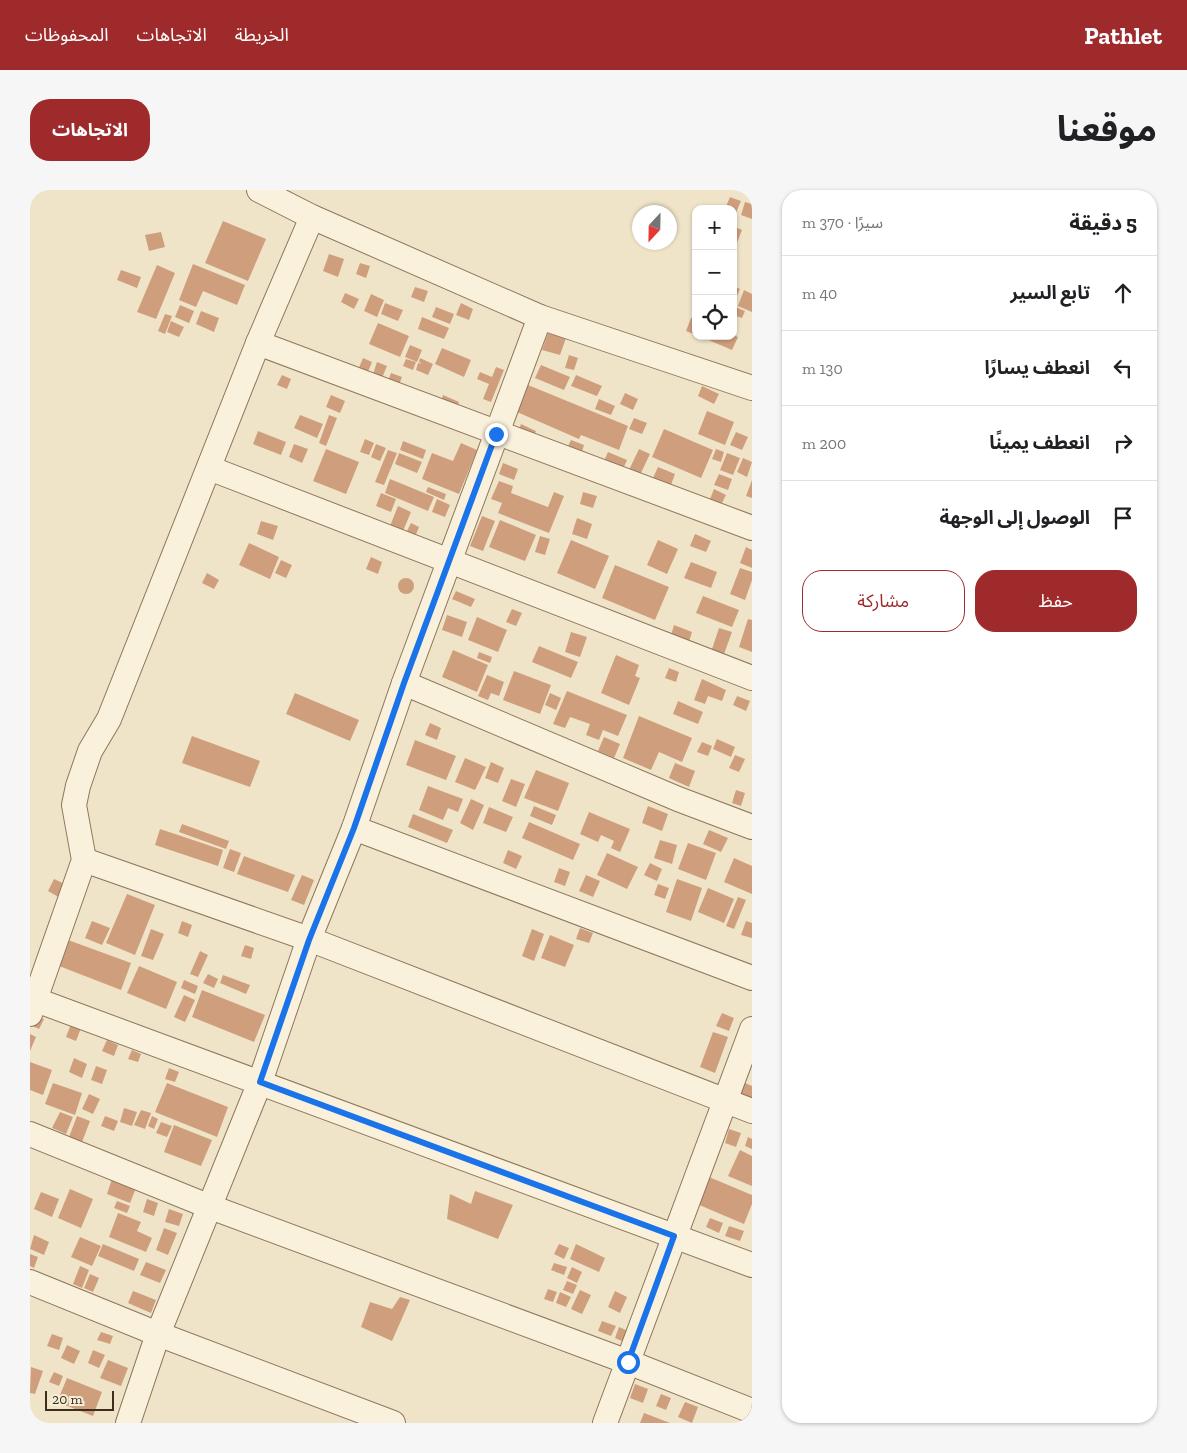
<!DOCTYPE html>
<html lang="ar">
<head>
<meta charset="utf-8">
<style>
  body { margin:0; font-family:"Zilla Slab","Noto Sans Arabic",serif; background:#f6f6f6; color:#202124; direction:rtl }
  .controls { position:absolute; right:15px; top:15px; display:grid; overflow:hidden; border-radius:10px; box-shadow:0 1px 4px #0004 }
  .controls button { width:45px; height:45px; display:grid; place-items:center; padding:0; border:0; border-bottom:1px solid #e0e0e0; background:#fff; color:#202124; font:25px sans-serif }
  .compass { position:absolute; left:602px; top:15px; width:45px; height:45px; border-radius:50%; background:#fff; box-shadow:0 1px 4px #0004; rotate:202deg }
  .scale { position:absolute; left:15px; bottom:12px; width:69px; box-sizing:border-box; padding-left:5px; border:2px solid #3d2e20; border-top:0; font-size:14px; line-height:18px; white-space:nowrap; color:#3d2e20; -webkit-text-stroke:4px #f7eed8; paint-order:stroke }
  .stop { position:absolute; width:15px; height:15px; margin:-11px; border:4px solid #1a73e8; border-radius:50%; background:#fff }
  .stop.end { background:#1a73e8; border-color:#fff; box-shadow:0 1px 5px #0008 }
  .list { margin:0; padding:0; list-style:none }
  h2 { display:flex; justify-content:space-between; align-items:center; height:65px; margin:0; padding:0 20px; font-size:21px }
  h2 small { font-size:16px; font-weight:400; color:#757577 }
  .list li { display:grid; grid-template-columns:32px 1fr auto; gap:15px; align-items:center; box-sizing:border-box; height:75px; padding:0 20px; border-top:1px solid #e0e0e0 }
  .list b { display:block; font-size:19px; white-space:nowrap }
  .list em { font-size:16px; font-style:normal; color:#757577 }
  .actions { display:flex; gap:10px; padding:15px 20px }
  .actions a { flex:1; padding:11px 0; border:1px solid #9e2a2b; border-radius:20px; text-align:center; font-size:18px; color:#9e2a2b }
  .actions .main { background:#9e2a2b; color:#fff }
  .icon { flex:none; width:28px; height:28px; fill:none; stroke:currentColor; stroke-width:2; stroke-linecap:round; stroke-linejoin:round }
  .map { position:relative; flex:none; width:722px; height:1233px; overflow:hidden; direction:ltr; border-radius:20px }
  header { display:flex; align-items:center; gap:30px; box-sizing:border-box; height:70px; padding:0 25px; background:#9e2a2b; color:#fff }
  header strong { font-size:24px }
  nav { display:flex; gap:28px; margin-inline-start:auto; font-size:18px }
  .intro { display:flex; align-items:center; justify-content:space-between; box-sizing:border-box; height:120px; padding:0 30px }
  h1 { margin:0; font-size:35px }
  .button { padding:12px 22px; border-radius:20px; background:#9e2a2b; color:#fff; font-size:18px; font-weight:700 }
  main { display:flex; gap:30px; padding:0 30px }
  aside { flex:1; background:#fff; border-radius:20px; box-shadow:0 1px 4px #0004 }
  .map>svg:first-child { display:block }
  .building { fill:#cf9f7d }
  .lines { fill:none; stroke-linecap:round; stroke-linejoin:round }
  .minor-casing { stroke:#8d765c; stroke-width:26 }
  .minor { stroke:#faf1dc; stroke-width:24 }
  .route { stroke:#1a73e8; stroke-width:6 }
</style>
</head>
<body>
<header>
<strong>Pathlet</strong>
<nav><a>الخريطة</a><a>الاتجاهات</a><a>المحفوظات</a></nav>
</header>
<div class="intro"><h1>موقعنا</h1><a class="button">الاتجاهات</a></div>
<main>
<aside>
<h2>5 دقيقة<small>سيرًا · 370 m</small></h2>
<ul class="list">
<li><svg class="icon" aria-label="ahead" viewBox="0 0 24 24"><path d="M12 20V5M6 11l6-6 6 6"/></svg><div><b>تابع السير</b></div><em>40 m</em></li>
<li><svg class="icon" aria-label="left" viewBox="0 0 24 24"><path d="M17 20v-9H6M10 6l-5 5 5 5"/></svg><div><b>انعطف يسارًا</b></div><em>130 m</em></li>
<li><svg class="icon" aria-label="right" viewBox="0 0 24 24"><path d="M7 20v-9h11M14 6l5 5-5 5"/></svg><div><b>انعطف يمينًا</b></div><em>200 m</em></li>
<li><svg class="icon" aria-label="arrive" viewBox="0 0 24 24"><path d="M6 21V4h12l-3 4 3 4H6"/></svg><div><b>الوصول إلى الوجهة</b></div></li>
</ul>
<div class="actions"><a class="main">حفظ</a><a>مشاركة</a></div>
</aside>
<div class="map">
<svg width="722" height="1233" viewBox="0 0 722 1233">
  <rect width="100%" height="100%" fill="#f0e4c8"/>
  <g class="building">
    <polygon points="700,7 711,11 705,25 703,19 695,19"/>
    <polygon points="715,12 722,14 722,29 711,25"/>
    <polygon points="193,31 236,49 218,91 175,73"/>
    <polygon points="703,36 712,40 703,63"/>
    <polygon points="131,42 135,57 119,61 115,45"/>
    <polygon points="299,64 314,69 308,87 293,81"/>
    <polygon points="330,73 340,76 336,88 326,84"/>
    <polygon points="163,74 215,95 207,115 173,101 166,117 149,110"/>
    <polygon points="127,75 145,83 126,129 107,122"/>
    <polygon points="91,80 111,87 107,98 87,90"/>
    <polygon points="703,96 710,99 705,110 703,109"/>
    <polygon points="385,97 398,101 394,112 381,107"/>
    <polygon points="714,100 722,104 722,122 708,116"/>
    <polygon points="315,103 329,109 324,119 311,112"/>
    <polygon points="341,104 354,110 347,127 334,121"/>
    <polygon points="355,113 373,120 368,131 351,124"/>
    <polygon points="431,113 443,119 439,130 426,125"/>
    <polygon points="150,115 164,121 159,133 145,127"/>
    <polygon points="406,117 424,124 420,134 402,127"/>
    <polygon points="705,117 715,121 712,128 703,125"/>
    <polygon points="171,121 189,128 184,142 166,134"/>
    <polygon points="135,124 142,126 135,144 128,141"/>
    <polygon points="392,127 419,138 414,149 388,139"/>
    <polygon points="661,128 666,129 666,145 656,141"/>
    <polygon points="141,131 154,137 149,147 137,142"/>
    <polygon points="348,133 379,146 370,167 339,154"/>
    <polygon points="518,143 536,148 530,165 512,160"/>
    <polygon points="703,145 708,147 702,160 669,146"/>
    <polygon points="380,155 392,160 387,172 375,167"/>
    <polygon points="412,158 441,170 434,187 405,174"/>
    <polygon points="539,165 548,168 544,180 535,178"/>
    <polygon points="333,168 342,172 337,184 328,180"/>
    <polygon points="390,168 403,174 398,185 386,180 388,173 392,174 389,172"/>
    <polygon points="376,169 386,172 383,180 373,176"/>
    <polygon points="347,172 357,176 352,188 343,184"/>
    <polygon points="511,175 540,187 534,200 505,188"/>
    <polygon points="466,177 474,180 461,212 453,209 459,194 447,189 450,182 462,187"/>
    <polygon points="361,183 372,187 369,195 358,191"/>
    <polygon points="252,185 261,189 257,199 247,195"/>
    <polygon points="546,185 572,196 567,206 541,196"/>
    <polygon points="498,195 598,236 589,260 551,245 549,249 487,222"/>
    <polygon points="672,196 689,204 684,214 668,206"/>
    <polygon points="595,203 608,209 603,220 590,214"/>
    <polygon points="301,205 315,211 310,223 296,217"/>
    <polygon points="413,205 429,212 427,218 411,212"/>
    <polygon points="569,209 585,216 581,225 565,219"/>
    <polygon points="677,221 704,232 695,255 668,244"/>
    <polygon points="270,225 293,234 287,248 264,238"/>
    <polygon points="299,225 307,228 296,256 289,253"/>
    <polygon points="604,228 617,233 612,244 599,239"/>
    <polygon points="491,234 506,241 503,248 488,242"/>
    <polygon points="634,239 683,260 671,288 622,267"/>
    <polygon points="228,241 256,252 251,265 223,254"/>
    <polygon points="706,242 718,247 712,260 700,255"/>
    <polygon points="335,249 344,253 339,265 330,262"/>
    <polygon points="541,250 554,255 552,262 538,256"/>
    <polygon points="373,251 396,260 393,269 370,260"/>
    <polygon points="431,253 447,260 429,304 392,289 402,263 423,271"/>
    <polygon points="264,254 278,259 272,273 259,267"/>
    <polygon points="346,254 356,258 350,271 341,267"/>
    <polygon points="296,259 329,272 316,304 283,291"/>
    <polygon points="609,259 620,264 610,285 599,280"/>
    <polygon points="686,259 694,262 691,272 682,269"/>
    <polygon points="358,260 367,263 354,295 345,292"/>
    <polygon points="578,262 597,270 593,279 574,271"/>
    <polygon points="369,263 392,272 387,283 365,274"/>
    <polygon points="697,263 710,268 703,285 690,280"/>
    <polygon points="713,268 722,272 717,287 707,282"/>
    <polygon points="473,273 488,279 484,290 469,284"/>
    <polygon points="628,277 645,284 641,295 623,288"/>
    <polygon points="689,284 702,289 698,300 684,295"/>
    <polygon points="360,289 404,307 398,321 355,303"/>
    <polygon points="722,290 722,308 716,306"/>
    <polygon points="469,291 483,296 481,303 518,317 524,302 534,306 519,343 468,323 472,313 461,309"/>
    <polygon points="398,297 416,304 414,310 396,302"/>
    <polygon points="684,299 696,305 691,315 680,309"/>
    <polygon points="553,302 567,306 563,318 550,314"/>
    <polygon points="351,303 366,309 361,322 346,316"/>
    <polygon points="407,309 420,315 415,327 402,322"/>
    <polygon points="368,316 381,322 373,341 360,336"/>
    <polygon points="452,326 465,331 453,361 440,356"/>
    <polygon points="547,328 562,334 557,349 542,344"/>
    <polygon points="470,330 506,345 495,371 459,357"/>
    <polygon points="231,331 248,336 243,350 227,344"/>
    <polygon points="381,333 389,337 385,347 376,343"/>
    <polygon points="665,344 681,351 676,362 660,356"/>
    <polygon points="510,346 520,349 515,365 505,362"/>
    <polygon points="541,350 579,366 565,399 527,383"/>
    <polygon points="628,350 648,359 637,384 617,375"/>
    <polygon points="219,353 249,367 240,389 209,375"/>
    <polygon points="716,357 722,360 722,378 710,373"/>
    <polygon points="341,367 352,372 348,384 336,379"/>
    <polygon points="251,370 262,375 256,388 245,383"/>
    <polygon points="661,372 687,382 681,398 654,388"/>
    <polygon points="585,375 639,397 625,430 572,408"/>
    <polygon points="710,378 722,382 722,390 715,410 700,404"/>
    <polygon points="177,383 189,390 184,399 172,393"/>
    <circle cx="376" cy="396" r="8"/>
    <polygon points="426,401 445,409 441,417 422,409"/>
    <polygon points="673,406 709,420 702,437 666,423"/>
    <polygon points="482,419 492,423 486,436 476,432"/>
    <polygon points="417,425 437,432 432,447 412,440"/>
    <polygon points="447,427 477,440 468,462 438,450"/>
    <polygon points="718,429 722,430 722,462 709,457"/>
    <polygon points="644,435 662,442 659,452 641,445"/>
    <polygon points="689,438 702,442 694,464 682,459"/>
    <polygon points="541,442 557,447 550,467 535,462"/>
    <polygon points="509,456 548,472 541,488 502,472"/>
    <polygon points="423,460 458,475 447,502 412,487"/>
    <polygon points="449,462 462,467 460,473 447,468"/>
    <polygon points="586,465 609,475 605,486 610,488 599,515 571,503"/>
    <polygon points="639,478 649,482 646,492 635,488"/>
    <polygon points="484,481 521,495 510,524 473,510"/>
    <polygon points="457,485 474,492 469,506 461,503 458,510 448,506"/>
    <polygon points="672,489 696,500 692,511 678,506 675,514 664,510"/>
    <polygon points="537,501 597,525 588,546 573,540 569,550 556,545 560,534 540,527 535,538 523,534"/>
    <polygon points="265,503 329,530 320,551 256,524"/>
    <polygon points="520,503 531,508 526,520 515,515"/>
    <polygon points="707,506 720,511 716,521 703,515"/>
    <polygon points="648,511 673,522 668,534 643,524"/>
    <polygon points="609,526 662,548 652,572 629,562 621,580 593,568"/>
    <polygon points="400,533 411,538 407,550 395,545"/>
    <polygon points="162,546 230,571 220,597 152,573"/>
    <polygon points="574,547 590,554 584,568 568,561"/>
    <polygon points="687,549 705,557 701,567 683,559"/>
    <polygon points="385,550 426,566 416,590 376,575"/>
    <polygon points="672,552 682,556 678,566 667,562"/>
    <polygon points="705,565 715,569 709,582 699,578"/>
    <polygon points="435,568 456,577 445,600 425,592"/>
    <polygon points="461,572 474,578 468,593 455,588"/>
    <polygon points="645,573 665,581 659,597 639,588"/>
    <polygon points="506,580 539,593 528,621 494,608"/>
    <polygon points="481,589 495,594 486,617 472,611"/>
    <polygon points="398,596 433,609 428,622 418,618 413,630 389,620"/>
    <polygon points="706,600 715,603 711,616 702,613"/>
    <polygon points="441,609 454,615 443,640 430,633"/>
    <polygon points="504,616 526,625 522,635 500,626"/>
    <polygon points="618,616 638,624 632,641 612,633"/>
    <polygon points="459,617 483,627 476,642 453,633"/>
    <polygon points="559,622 600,639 590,662 581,658 584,651 571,645 568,652 550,644"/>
    <polygon points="383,624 423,640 417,653 378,637"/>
    <polygon points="499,632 550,654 543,670 492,648"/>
    <polygon points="152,634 199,651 196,659 149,642"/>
    <polygon points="130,639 193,660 188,676 125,655"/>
    <polygon points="679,640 698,648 691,662 673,654"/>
    <polygon points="630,650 647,655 642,674 624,668"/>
    <polygon points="658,653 686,663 676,690 648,679"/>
    <polygon points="200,659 211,663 204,682 193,678"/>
    <polygon points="478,660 492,666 486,679 473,673"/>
    <polygon points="577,663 608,677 597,699 567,685"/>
    <polygon points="214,666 265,685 258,702 207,684"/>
    <polygon points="704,668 722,676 722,704 694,692"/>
    <polygon points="620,673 632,679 627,691 614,685"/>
    <polygon points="529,678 540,682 535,696 524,692"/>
    <polygon points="272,685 284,690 274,715 261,710"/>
    <polygon points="556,685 570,691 563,707 549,701"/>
    <polygon points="24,689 39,696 32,709 18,701"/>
    <polygon points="647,689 672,698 661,731 636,722"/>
    <polygon points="628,694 639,698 635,709 624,705"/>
    <polygon points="678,698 704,709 694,733 668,722"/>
    <polygon points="97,704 125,715 105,765 76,753"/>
    <polygon points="708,707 716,710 704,739 696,736"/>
    <polygon points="62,731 80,738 72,755 55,748"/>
    <polygon points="152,731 162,735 158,747 148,743"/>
    <polygon points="716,731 722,733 722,748 711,745"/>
    <polygon points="550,738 563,743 559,753 546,749"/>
    <polygon points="121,739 134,744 123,770 111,766"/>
    <polygon points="502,739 514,744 504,771 492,766"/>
    <polygon points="520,745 544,755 535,777 511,768"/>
    <polygon points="38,750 101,773 91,800 29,776"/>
    <polygon points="215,755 224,758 221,769 211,766"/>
    <polygon points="170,761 178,765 168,787 160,784"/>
    <polygon points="109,776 147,792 136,819 97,803"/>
    <polygon points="178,784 188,789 184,798 173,793"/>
    <polygon points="193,785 220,795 216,804 190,793"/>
    <polygon points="154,790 168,796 165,804 151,798"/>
    <polygon points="172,800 235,825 224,852 162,827"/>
    <polygon points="154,805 165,810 155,832 144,827"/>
    <polygon points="692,823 704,828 699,841 686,836"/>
    <polygon points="3,825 14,829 9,839 0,835"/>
    <polygon points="41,834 51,838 46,851 36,847"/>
    <polygon points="683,842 698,847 685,883 670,877"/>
    <polygon points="0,844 6,847 0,861"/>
    <polygon points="77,850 88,855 84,866 72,861"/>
    <polygon points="102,860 111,864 108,872 98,869"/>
    <polygon points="44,868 57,874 52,888 39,882"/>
    <polygon points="0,872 22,880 13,905 0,900"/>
    <polygon points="66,876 77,880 72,894 61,890"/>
    <polygon points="139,878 149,882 145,892 135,889"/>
    <polygon points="23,893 52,903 45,925 15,914"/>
    <polygon points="137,893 198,917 187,947 125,922"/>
    <polygon points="715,893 722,896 722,913 709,908"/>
    <polygon points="59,904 70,909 63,924 52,919"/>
    <polygon points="94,918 107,922 102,936 90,932"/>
    <polygon points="111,920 121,923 115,939 104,935"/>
    <polygon points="30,922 43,927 36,944 22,938"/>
    <polygon points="47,926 60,931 52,952 39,947"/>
    <polygon points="75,926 88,931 84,941 71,936"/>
    <polygon points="122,926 128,929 124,939 118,936"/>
    <polygon points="131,932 142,936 137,947 126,943"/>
    <polygon points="144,935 182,950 171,976 134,962"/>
    <polygon points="699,939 711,943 706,957 695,953"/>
    <polygon points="718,947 722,949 722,959 715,956"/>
    <polygon points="710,960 722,966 722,996 698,986"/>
    <polygon points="679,987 722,1005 722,1014 714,1034 667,1014"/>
    <polygon points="82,989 106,998 100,1013 77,1004"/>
    <polygon points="40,999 63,1009 51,1038 28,1028"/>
    <polygon points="445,1001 483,1015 468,1049 417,1029 420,1004 441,1014"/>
    <polygon points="11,1002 29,1009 22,1027 4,1019"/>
    <polygon points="117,1009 128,1013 124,1026 113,1022"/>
    <polygon points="87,1011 100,1016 97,1023 84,1018"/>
    <polygon points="139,1019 153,1024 149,1036 135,1032"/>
    <polygon points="88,1023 111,1032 107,1041 122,1048 116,1062 79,1047"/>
    <polygon points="680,1028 693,1033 689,1043 676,1037"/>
    <polygon points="699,1036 714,1041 710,1051 695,1046"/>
    <polygon points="134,1038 147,1043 138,1065 126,1060"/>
    <polygon points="4,1045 19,1052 14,1065 0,1059"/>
    <polygon points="50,1047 71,1056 62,1076 41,1067"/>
    <polygon points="73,1054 109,1069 104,1081 68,1066"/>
    <polygon points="529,1054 539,1058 534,1069 524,1064"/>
    <polygon points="546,1054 575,1068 569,1082 540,1069"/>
    <polygon points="0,1064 8,1067 4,1078 0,1076"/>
    <polygon points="116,1072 136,1080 130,1093 110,1085"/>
    <polygon points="524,1073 537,1077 534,1085 521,1080"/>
    <polygon points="50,1076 59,1080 52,1098 43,1094"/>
    <polygon points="542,1077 552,1082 547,1093 537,1088"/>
    <polygon points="60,1084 69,1088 63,1102 54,1098"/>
    <polygon points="537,1091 547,1095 543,1104 533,1100"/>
    <polygon points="518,1099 527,1102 523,1112 514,1109"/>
    <polygon points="550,1100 561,1105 552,1124 541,1119"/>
    <polygon points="103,1101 126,1110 121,1123 98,1113"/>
    <polygon points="585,1101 597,1107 590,1123 578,1117"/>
    <polygon points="530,1102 541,1107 536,1117 526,1113"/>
    <polygon points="370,1107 380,1110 362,1151 331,1137 340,1112 362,1119"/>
    <polygon points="572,1131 586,1136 581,1146 568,1141"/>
    <polygon points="589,1137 598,1141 594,1152 585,1148"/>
    <polygon points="71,1142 83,1146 80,1154 67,1150"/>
    <polygon points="22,1144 33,1148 29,1160 17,1156"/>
    <polygon points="37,1155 50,1161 44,1174 31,1168"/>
    <polygon points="63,1160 75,1165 69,1178 58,1173"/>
    <polygon points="78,1170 98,1178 91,1196 70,1188"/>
    <polygon points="1,1177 13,1181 5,1204 0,1203"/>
    <polygon points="24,1182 33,1186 29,1196 19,1192"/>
    <polygon points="37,1188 72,1202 63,1226 27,1212"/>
    <polygon points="605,1194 618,1199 613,1213 600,1208"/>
    <polygon points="631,1204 641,1208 636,1220 626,1216"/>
    <polygon points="655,1212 668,1217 662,1233 648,1227"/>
    <polygon points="614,1223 640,1233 610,1233"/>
  </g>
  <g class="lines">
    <defs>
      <g id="minor">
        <polyline points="229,0 282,27 510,127 722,198"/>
        <polyline points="228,153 722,338"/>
        <polyline points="179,278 722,488"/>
        <polyline points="374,493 648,609 722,637"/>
        <polyline points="324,638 722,788"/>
        <polyline points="54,670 279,749 722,921"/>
        <polyline points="6,810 722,1075"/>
        <polyline points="0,824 54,670 44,615 48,596 60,561 79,529 228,153 282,27"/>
        <polyline points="0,944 178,1016 598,1172 722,1221"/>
        <polyline points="0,1092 128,1144 363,1233"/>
        <polyline points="98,1233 128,1144 230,892 279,749 324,638 374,493 510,127"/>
        <polyline points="575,1233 722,839"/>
      </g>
    </defs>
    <use href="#minor" class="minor-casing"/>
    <use href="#minor" class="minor"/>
  </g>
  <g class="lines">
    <polyline class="route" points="466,244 374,493 324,638 279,750 230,892 644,1046 598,1172"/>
  </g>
</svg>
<div class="controls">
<button>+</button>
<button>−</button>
<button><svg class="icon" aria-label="locate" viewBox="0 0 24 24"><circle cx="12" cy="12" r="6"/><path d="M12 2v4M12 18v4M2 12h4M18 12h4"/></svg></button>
</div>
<svg class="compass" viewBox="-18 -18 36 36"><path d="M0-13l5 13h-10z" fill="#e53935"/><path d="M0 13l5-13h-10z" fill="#757577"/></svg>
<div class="scale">20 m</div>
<div class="stop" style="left:598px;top:1172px"></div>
<div class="stop end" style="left:466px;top:244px"></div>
</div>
</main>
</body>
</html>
